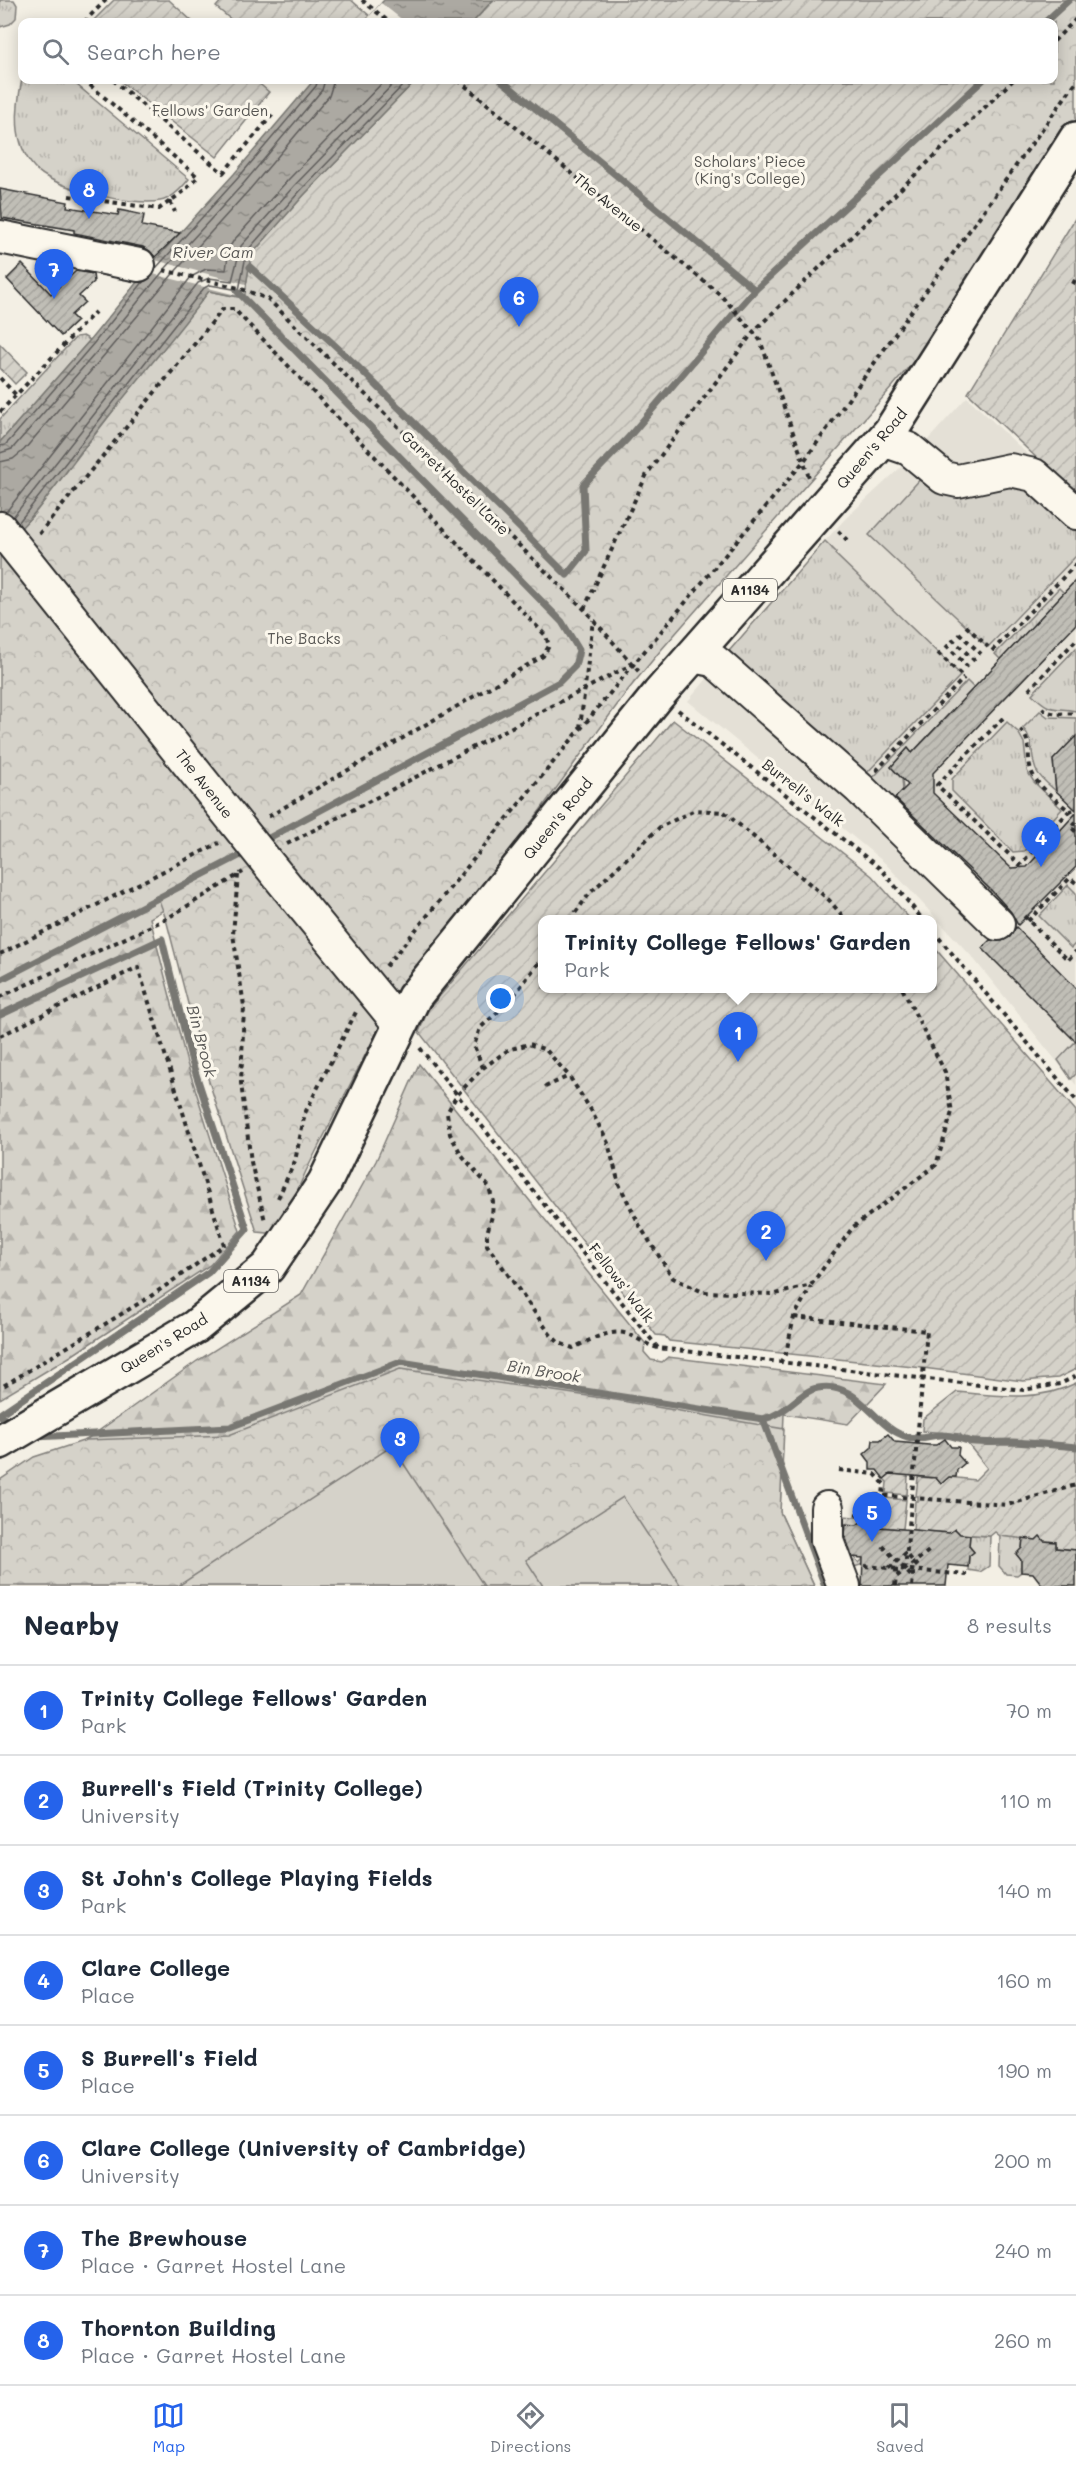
<!DOCTYPE html>
<html lang="en">
<head>
<meta charset="utf-8">
<style>
  body { margin:0; font-family:Mali,sans-serif; background:#f6f6f7; color:#1f2937 }
  .you { position:absolute; left:501px; top:999px; width:21px; height:21px; margin:-15px; border:4px solid #fff; border-radius:50%; background:#1a73e8; box-shadow:0 0 0 9px #1a73e833 }
  .badge { display:grid; place-items:center; width:39px; height:39px; border-radius:50%; background:#2563eb; color:#fff; font-size:20px; font-weight:700 }
  .pin { position:absolute; translate:-50% -50px; filter:drop-shadow(0 2px 3px #0008) }
  .pin::after { content:''; position:absolute; top:32px; width:21px; height:18px; background:inherit; clip-path:polygon(0 0,100% 0,50% 100%) }
  .popup { position:absolute; left:538px; top:915px; width:399px; height:78px; box-sizing:border-box; display:grid; place-content:center; border-radius:12px; background:#fff; filter:drop-shadow(0 2px 4px #0005); font-size:20px; white-space:nowrap; color:#747a83 }
  .popup b { font-size:22px; color:#1f2937 }
  .popup::after { content:''; position:absolute; left:50%; top:100%; margin-left:-12px; border:12px solid transparent; border-top-color:#fff }
  .list { margin:0; padding:0; list-style:none }
  h2 { display:flex; justify-content:space-between; align-items:center; height:78px; margin:0; padding:0 24px; font-size:26px }
  h2 small { font-size:20px; font-weight:400; color:#747a83 }
  .list li { display:grid; grid-template-columns:39px 1fr auto; gap:18px; align-items:center; box-sizing:border-box; height:90px; padding:0 24px; border-top:2px solid #e0e1e3 }
  .list b { display:block; font-size:22px; white-space:nowrap }
  .list p { margin:0; font-size:20px; white-space:nowrap; color:#747a83 }
  .list em { font-size:20px; font-style:normal; color:#747a83 }
  .icon { flex:none; width:33px; height:33px; fill:none; stroke:currentColor; stroke-width:2; stroke-linecap:round; stroke-linejoin:round }
  .map { position:relative; flex:none; width:1076px; height:1586px; overflow:hidden }
  .search { position:absolute; background:#fff; box-shadow:0 3px 15px #0003; left:18px; right:18px; top:18px; height:66px; display:flex; align-items:center; gap:15px; box-sizing:border-box; padding:0 21px; border-radius:12px; color:#747a83; font-size:22px }
  .sheet { height:798px; background:#fff }
  nav { display:flex; justify-content:space-around; align-items:center; box-sizing:border-box; height:84px; border-top:2px solid #e0e1e3; background:#fff; font-size:16px; color:#747a83 }
  nav a { display:grid; justify-items:center; gap:3px }
  nav .on { color:#2563eb }
  .map>svg:first-child { display:block }
  .built { fill:#e4e0d6 }
  .grass { fill:url(#grass-tufts); stroke:#807e7a; stroke-width:1.5 }
  .forest { fill:url(#forest-firs); stroke:#807e7a; stroke-width:1.5 }
  .park { fill:url(#park-crowns); stroke:#807e7a; stroke-width:1.5 }
  .garden { fill:url(#garden-furrows); stroke:#807e7a; stroke-width:1.5 }
  .pitch { fill:#d5d2c9; stroke:#807e7a; stroke-width:1.5 }
  .water { fill:url(#water-ripples); stroke:#787772; stroke-width:1.5 }
  .pier { fill:#f3efe4 }
  .lines { fill:none; stroke-linecap:round; stroke-linejoin:round }
  .shore { stroke:#5f5d5b; stroke-width:1.5 }
  .stream { stroke:#787772; stroke-width:7 }
  .building { fill:url(#building-hatch); stroke:#2b2b2b; stroke-width:1.5 }
  .minor-casing { stroke:#2b2b2b; stroke-width:36 }
  .major-casing { stroke:#2b2b2b; stroke-width:38 }
  .path { stroke:#2b2b2b; stroke-width:4; stroke-dasharray:4.5 4.5; stroke-linecap:butt }
  .minor { stroke:#fbf7ec; stroke-width:32 }
  .major { stroke:#fbf7ec; stroke-width:33 }
  .labels { text-anchor:middle; stroke-width:6; stroke-linejoin:round; paint-order:stroke }
  .shield { fill:#fbf7ec; stroke:#696865; stroke-width:1.5 }
  .shield-label { font-size:14px; font-weight:bold; fill:#2b2b2b }
  .park-label { font-size:15px; fill:#565552; stroke:#fbf7ec }
  .street-label { font-size:15px; fill:#2b2b2b; stroke:#fbf7ec }
  .water-label { font-size:16px; font-style:italic; fill:#585755; stroke:#fbf7ec }
</style>
</head>
<body>
<div class="map">
<svg width="1076" height="1586" viewBox="0 0 1076 1586">
  <defs>
    <pattern id="grass-tufts" width="24" height="20" patternUnits="userSpaceOnUse" patternTransform="scale(1.5)"><rect width="24" height="20" fill="#d5d2c9"/><path d="M3 7l-1-3M5 7V3M7 7l1-3M15 17l-1-3M17 17v-4M19 17l1-3" fill="none" stroke="#b7b4ad"/></pattern>
    <pattern id="forest-firs" width="22" height="20" patternUnits="userSpaceOnUse" patternTransform="scale(1.5)"><rect width="22" height="20" fill="#d5d2c9"/><path d="M5 1l3.5 6h-7zM16 11l3.5 6h-7z" fill="#b7b4ad"/></pattern>
    <pattern id="park-crowns" width="20" height="18" patternUnits="userSpaceOnUse" patternTransform="scale(1.5)"><rect width="20" height="18" fill="#d5d2c9"/><path d="M2 6a3 3 0 1 1 6 0M12 15a3 3 0 1 1 6 0" fill="none" stroke="#b7b4ad"/></pattern>
    <pattern id="garden-furrows" width="10" height="10" patternUnits="userSpaceOnUse" patternTransform="scale(1.5)"><rect width="10" height="10" fill="#d5d2c9"/><path d="M-1 1l2-2M0 10L10 0M9 11l2-2" fill="none" stroke="#b7b4ad"/></pattern>
    <pattern id="water-ripples" width="26" height="14" patternUnits="userSpaceOnUse" patternTransform="scale(1.5)"><rect width="26" height="14" fill="#aca9a2"/><path d="M2 4q2-2 4 0t4 0M15 11q2-2 4 0t4 0" fill="none" stroke="#8c8a84"/></pattern>
    <pattern id="building-hatch" width="6" height="6" patternUnits="userSpaceOnUse" patternTransform="scale(1.5)"><rect width="6" height="6" fill="#c0beb6"/><path d="M-1 1l2-2M0 6l6-6M5 7l2-2" fill="none" stroke="#a5a39d"/></pattern>
  </defs>
  <rect width="100%" height="100%" fill="#f3efe4"/>
  <filter id="ink" filterUnits="userSpaceOnUse"><feTurbulence type="fractalNoise" baseFrequency=".0167" numOctaves="2"/><feDisplacementMap in="SourceGraphic" scale="12" xChannelSelector="R" yChannelSelector="G"/><feConvolveMatrix kernelMatrix="1 2 1 2 8 2 1 2 1" color-interpolation-filters="sRGB"/></filter>
  <g filter="url(#ink)">
    <polygon class="built" points="967,397 1076,500 1076,1085 973,958 885,863 688,701 825,541 845,519 914,455"/>
    <g class="grass">
      <polygon points="0,0 14,0 17,5 16,18 10,24 0,27"/>
      <path d="M 22,79 L 71,80 L 189,179 C 182,188 172,199 160,201 C 132,206 52,189 34,167 C 12,142 16,109 22,79 Z"/>
      <polygon points="83,336 90,340 0,442 0,419 76,337"/>
      <polygon points="925,474 1013,478 1076,523 1076,556 988,647 869,535"/>
      <polygon points="825,541 836,552 835,554 961,675 861,779 723,658"/>
      <polygon points="1059,588 1064,593 1001,660 995,654"/>
      <path d="M 1076,648 L 1076,711 C 1052,706 1053,714 1032,694 Z"/>
      <polygon points="967,681 974,688 912,753 908,749 891,767 902,779 903,790 892,803 906,817 911,812 991,890 987,895 865,786"/>
      <path d="M 1040,711 L 1048,717 L 1076,718 L 1076,736 L 1053,760 L 1056,791 C 1049,785 1040,778 1036,770 C 1030,755 1035,741 1023,728 Z"/>
      <polygon points="1007,722 1018,732 1024,743 1027,771 1034,782 1062,809 1024,851 1013,852 952,791 952,779"/>
      <polygon points="1068,885 1076,893 1076,943 1071,948 1039,916"/>
      <polygon points="1076,1041 1076,1074 1071,1079 1058,1060"/>
      <polygon points="970,1535 990,1536 989,1566 980,1572 968,1570 969,1556 974,1552 969,1546"/>
      <polygon points="1000,1536 1023,1538 1022,1548 1017,1554 1021,1560 1021,1572 1017,1575 1006,1574 999,1566"/>
    </g>
    <g class="forest">
      <polygon points="237,866 150,918 187,1063 240,1231 210,1265 71,1356 0,1399 0,962"/>
      <polygon points="419,1064 645,1343 644,1352 651,1360 662,1362 668,1357 886,1384 848,1424 784,1414 780,1512 814,1586 19,1586 83,1452 86,1440 197,1361 301,1295 376,1161"/>
    </g>
    <g class="park">
      <polygon points="493,0 1076,0 1076,120 954,312 893,386 661,650 628,690 528,827 407,978 382,1022 306,1171 278,1234 257,1232 205,1069 166,919 159,900 0,980 0,548 35,513 122,399 209,291 244,298 251,255 304,195 416,80 1054,80 1054,22 473,22"/>
      <polygon points="400,1369 616,1400 784,1429 780,1512 814,1586 0,1586 0,1480 34,1457 86,1440 229,1435"/>
    </g>
    <g class="garden">
      <polygon points="114,0 169,0 193,22 92,22"/>
      <polygon points="222,0 351,0 370,16 365,22 234,22 216,7"/>
      <polygon points="493,0 1070,0 1045,22 473,22"/>
      <polygon points="119,80 255,80 269,92 217,157"/>
      <polygon points="416,80 983,80 754,290 628,438 582,485 585,550 567,573 354,363 250,267 251,255 304,195"/>
      <polygon points="1076,217 1076,495 968,393"/>
      <polygon points="0,344 27,372 15,384 0,368"/>
      <polygon points="673,720 872,876 910,919 543,920 543,988 933,988 933,946 1076,1111 1076,1369 1058,1378 1023,1381 923,1368 669,1341 665,1336 656,1335 419,1032 428,1010"/>
      <path d="M 1076,1383 L 1076,1550 L 1056,1548 L 1056,1542 L 1044,1541 L 1040,1536 L 1036,1540 L 1000,1536 L 995,1532 L 990,1536 L 960,1534 L 955,1529 L 949,1533 L 913,1530 L 915,1501 L 918,1501 L 918,1496 L 916,1496 L 918,1477 L 931,1478 L 934,1475 L 941,1483 L 949,1477 L 975,1480 L 987,1468 L 960,1434 L 922,1431 L 923,1419 L 957,1392 C 997,1396 1039,1402 1076,1383 Z"/>
      <polygon points="893,1472 895,1474 908,1476 907,1495 886,1493 887,1482 884,1479"/>
      <polygon points="885,1498 906,1500 903,1529 867,1526 863,1520 840,1540 844,1556 854,1557 859,1563 864,1558 864,1564 844,1570 835,1515 874,1519 884,1510"/>
    </g>
    <g class="pitch">
      <polygon points="392,1446 484,1586 178,1586"/>
      <polygon points="623,1497 681,1586 543,1586 526,1560"/>
    </g>
    <g class="water">
      <polygon points="384,0 493,0 473,22 365,22"/>
      <path d="M 314,80 L 416,80 L 304,195 L 251,255 L 244,298 L 209,291 C 171,342 129,389 91,439 C 62,475 36,518 0,548 L 0,442 L 90,340 L 155,260 L 234,174 Z"/>
    </g>
    <g class="pier">
      <polygon points="381,3 405,22 373,22 368,18"/>
      <polygon points="155,260 246,284 244,297 145,272"/>
    </g>
    <g class="lines">
      <g class="shore">
        <polyline points="156,268 238,178 316,86 318,80"/>
        <polyline points="0,446 5,445 11,439 94,343 144,281"/>
        <polyline points="0,453 12,449 100,348 165,269 244,183 322,90 325,80"/>
        <polyline points="0,462 13,459 24,450 172,275 250,189 329,96 334,80"/>
        <polyline points="6,512 191,277 206,269 226,270 229,248 234,240 288,180 385,80"/>
        <polyline points="13,517 198,283 209,278 232,281 241,246 294,186 397,80"/>
        <polyline points="18,523 204,288 210,285 239,290 247,251 300,191 408,80"/>
      </g>
      <g class="stream">
        <polyline points="1045,22 1069,0"/>
        <polyline points="501,80 755,290"/>
        <polyline points="250,267 354,363 567,575 586,551 583,485 628,438 737,310"/>
        <polyline points="237,291 562,622 579,650 575,666 559,682 267,839"/>
        <polyline points="738,309 755,290 983,80"/>
        <polyline points="0,980 241,855"/>
        <polyline points="0,1015 162,939 192,1062 247,1229 209,1272 0,1414"/>
        <polyline points="0,1415 11,1425"/>
        <polyline points="763,1419 825,1586"/>
        <path d="M 35,1437 L 230,1427 L 401,1362 L 763,1419 C 788,1414 801,1390 818,1388 C 861,1381 873,1428 908,1437 C 923,1441 930,1434 943,1435 C 954,1435 964,1441 975,1442 C 987,1443 1000,1442 1012,1442 C 1033,1443 1055,1445 1076,1447"/>
      </g>
    </g>
    <g class="building">
      <polygon points="0,189 68,202 67,207 118,215 119,210 144,215 142,226 180,233 155,257 150,251 143,247 74,233 74,230 2,218"/>
      <polygon points="22,264 51,294 76,271 93,274 94,282 79,296 85,302 71,315 77,321 61,336 7,279"/>
      <polygon points="1076,580 1076,624 933,773 933,793 1011,868 1027,867 1076,813 1076,867 1018,925 1011,912 991,890 895,798 908,785 891,767 908,748 912,753"/>
      <polygon points="1076,736 1076,810 1056,791 1053,760"/>
      <polygon points="1016,927 1076,988 1076,1042 982,948 990,940 1002,941 1010,937"/>
      <polygon points="888,1434 895,1442 929,1445 936,1445 945,1439 951,1447 959,1447 958,1455 965,1463 957,1470 956,1477 949,1477 941,1484 936,1478 890,1474 884,1479 877,1470 870,1470 870,1462 864,1454 872,1447 873,1440 880,1440"/>
      <polygon points="863,1520 867,1526 938,1532 949,1533 955,1529 960,1534 970,1535 969,1546 974,1552 969,1556 968,1567 948,1565 946,1586 862,1586 863,1558 852,1557 845,1535 846,1524 857,1525"/>
      <polygon points="1040,1536 1044,1541 1056,1542 1056,1548 1076,1550 1076,1586 1043,1586 1033,1573 1021,1572 1021,1560 1016,1554 1022,1548 1023,1538 1036,1540"/>
    </g>
    <g class="lines">
      <defs>
        <g id="minor">
          <polyline points="0,237 139,265"/>
          <polyline points="883,440 909,449 944,478 958,481 1010,470 1034,475 1076,513"/>
          <polyline points="0,528 270,866 400,1025"/>
          <polyline points="692,656 713,660 718,664 859,788 998,924"/>
          <polyline points="827,1508 827,1541 844,1586"/>
        </g>
        <polyline id="major" points="0,1442 195,1327 268,1267 325,1182 414,997 659,694 890,432 1076,139"/>
      </defs>
      <use href="#minor" class="minor-casing"/>
      <use href="#major" class="major-casing"/>
      <g class="path">
        <polyline points="362,0 389,22"/>
        <polyline points="84,22 106,0"/>
        <polyline points="1054,41 1076,19"/>
        <polyline points="113,80 223,173 274,113"/>
        <polyline points="458,80 723,297 760,340 810,480"/>
        <polyline points="69,196 159,209 183,192 198,177 84,80"/>
        <polyline points="170,201 175,212"/>
        <polyline points="163,270 239,288 268,299 584,609 641,674"/>
        <polyline points="1073,284 1076,278"/>
        <polyline points="0,378 16,395"/>
        <polyline points="0,412 95,312"/>
        <polyline points="838,531 847,540"/>
        <polyline points="39,534 223,309 234,309 546,636 549,646 543,656 266,818"/>
        <polyline points="584,609 647,474 754,331 1013,80"/>
        <polyline points="966,626 988,647"/>
        <polyline points="959,633 981,654"/>
        <polyline points="952,639 975,661"/>
        <polyline points="946,645 968,667"/>
        <polyline points="992,651 1076,564"/>
        <polyline points="938,653 961,675"/>
        <polyline points="1029,690 1076,640"/>
        <path d="M 1042,708 C 1053,717 1063,712 1076,714"/>
        <polyline points="678,710 882,870 923,920"/>
        <polyline points="1003,718 937,785 1020,865 1069,811"/>
        <polyline points="580,728 593,620"/>
        <path d="M 1020,730 C 1033,742 1026,755 1031,770 C 1036,786 1057,800 1069,811 L 1076,810"/>
        <polyline points="876,771 964,678"/>
        <polyline points="1076,822 1071,827 1076,832"/>
        <polyline points="287,844 629,666"/>
        <polyline points="238,875 233,934 244,1006 241,1083 251,1162 265,1221"/>
        <polyline points="1024,916 1068,960 1076,951"/>
        <polyline points="570,920 590,893 660,827 695,810 724,812 829,900 846,920"/>
        <polyline points="1028,921 1070,878 1076,883"/>
        <polyline points="933,931 1076,1100"/>
        <polyline points="0,954 219,843"/>
        <polyline points="386,966 633,665 804,461 1076,82"/>
        <polyline points="0,997 166,919 243,872"/>
        <polyline points="0,1036 138,967 224,1245 151,1296 0,1388"/>
        <polyline points="420,1048 658,1348 1023,1390 1060,1384 1076,1376"/>
        <polyline points="483,1068 474,1046 480,1028 509,1002 543,957"/>
        <polyline points="545,1087 569,1076"/>
        <polyline points="278,1198 295,1161 305,1113 356,1012"/>
        <polyline points="794,1317 927,1331 905,1570"/>
        <path d="M 658,1348 C 646,1345 638,1338 628,1334 C 611,1328 588,1341 573,1348 L 559,1343 L 550,1334 L 487,1245 L 487,1233 L 492,1216 L 493,1202 L 489,1187 L 461,1154 L 450,1134 L 447,1113 L 457,1095 L 483,1068 L 508,1050 L 529,1044 L 546,1050 L 569,1076 L 591,1110 L 608,1143 L 619,1184 L 641,1228 L 673,1278 L 703,1292 L 776,1294 L 811,1285 L 853,1227 L 936,1165 L 952,1112 L 945,1072 L 902,988"/>
        <polyline points="780,1363 786,1353 794,1317 811,1286"/>
        <polyline points="839,1470 875,1474 884,1484 882,1507 872,1516 852,1514"/>
        <polyline points="875,1495 1007,1505 1076,1485"/>
        <polyline points="883,1546 913,1578 913,1570"/>
        <polyline points="865,1566 967,1575"/>
        <polyline points="889,1568 906,1553 921,1571"/>
        <polyline points="896,1569 896,1577 930,1550"/>
        <polyline points="895,1586 896,1577"/>
        <polyline points="912,1586 913,1578"/>
      </g>
      <use href="#minor" class="minor"/>
      <use href="#major" class="major"/>
    </g>
  </g>
  <g class="labels">
    <g class="shield">
      <rect x="723" y="579" width="54" height="22" rx="4.5"/>
      <rect x="224" y="1270" width="54" height="22" rx="4.5"/>
    </g>
    <g class="shield-label">
      <text x="750" y="595">A1134</text>
      <text x="251" y="1286">A1134</text>
    </g>
    <g class="park-label">
      <text x="210" y="116">Fellows' Garden</text>
      <text x="750" y="167">Scholars' Piece<tspan x="750" dy="17">(King's College)</tspan></text>
      <text x="304" y="644">The Backs</text>
    </g>
    <g class="street-label">
      <text transform="translate(608 203) rotate(39)" y="5">The Avenue</text>
      <text transform="translate(872 449) rotate(-50)" y="5">Queen's Road</text>
      <text transform="translate(455 483) rotate(44)" y="5">Garret Hostel Lane</text>
      <text transform="translate(204 784) rotate(52)" y="5">The Avenue</text>
      <text transform="translate(803 793) rotate(38)" y="5">Burrell's Walk</text>
      <text transform="translate(558 819) rotate(-51)" y="5">Queen's Road</text>
      <text transform="translate(621 1283) rotate(52)" y="5">Fellows' Walk</text>
      <text transform="translate(164 1344) rotate(-32)" y="5">Queen's Road</text>
    </g>
    <g class="water-label">
      <text x="213" y="258">River Cam</text>
      <text transform="translate(202 1041) rotate(75)" y="6">Bin Brook</text>
      <text transform="translate(544 1371) rotate(9)" y="6">Bin Brook</text>
    </g>
  </g>
</svg>
<div class="you"></div>
<div class="pin badge" style="left:738px;top:1062px">1</div>
<div class="popup"><b>Trinity College Fellows' Garden</b>Park</div>
<div class="pin badge" style="left:766px;top:1261px">2</div>
<div class="pin badge" style="left:400px;top:1468px">3</div>
<div class="pin badge" style="left:1041px;top:867px">4</div>
<div class="pin badge" style="left:872px;top:1542px">5</div>
<div class="pin badge" style="left:519px;top:327px">6</div>
<div class="pin badge" style="left:54px;top:299px">7</div>
<div class="pin badge" style="left:89px;top:219px">8</div>
<div class="search"><svg class="icon" aria-label="search" viewBox="0 0 24 24"><circle cx="10" cy="10" r="6"/><path d="M15 15l6 6"/></svg>Search here</div>
</div>
<section class="sheet">
<h2>Nearby<small>8 results</small></h2>
<ul class="list">
<li><span class="badge">1</span><div><b>Trinity College Fellows' Garden</b><p>Park</p></div><em>70 m</em></li>
<li><span class="badge">2</span><div><b>Burrell's Field (Trinity College)</b><p>University</p></div><em>110 m</em></li>
<li><span class="badge">3</span><div><b>St John's College Playing Fields</b><p>Park</p></div><em>140 m</em></li>
<li><span class="badge">4</span><div><b>Clare College</b><p>Place</p></div><em>160 m</em></li>
<li><span class="badge">5</span><div><b>S Burrell's Field</b><p>Place</p></div><em>190 m</em></li>
<li><span class="badge">6</span><div><b>Clare College (University of Cambridge)</b><p>University</p></div><em>200 m</em></li>
<li><span class="badge">7</span><div><b>The Brewhouse</b><p>Place · Garret Hostel Lane</p></div><em>240 m</em></li>
<li><span class="badge">8</span><div><b>Thornton Building</b><p>Place · Garret Hostel Lane</p></div><em>260 m</em></li>
</ul>
</section>
<nav>
<a class="on"><svg class="icon" aria-label="map" viewBox="0 0 24 24"><path d="M3 6l6-2 6 2 6-2v14l-6 2-6-2-6 2zM9 4v14M15 6v14"/></svg>Map</a>
<a><svg class="icon" aria-label="directions" viewBox="0 0 24 24"><path d="M12 3l9 9-9 9-9-9zM9 14v-3h6M13 9l2 2-2 2"/></svg>Directions</a>
<a><svg class="icon" aria-label="saved" viewBox="0 0 24 24"><path d="M7 4h10v16l-5-4-5 4z"/></svg>Saved</a>
</nav>
</body>
</html>
